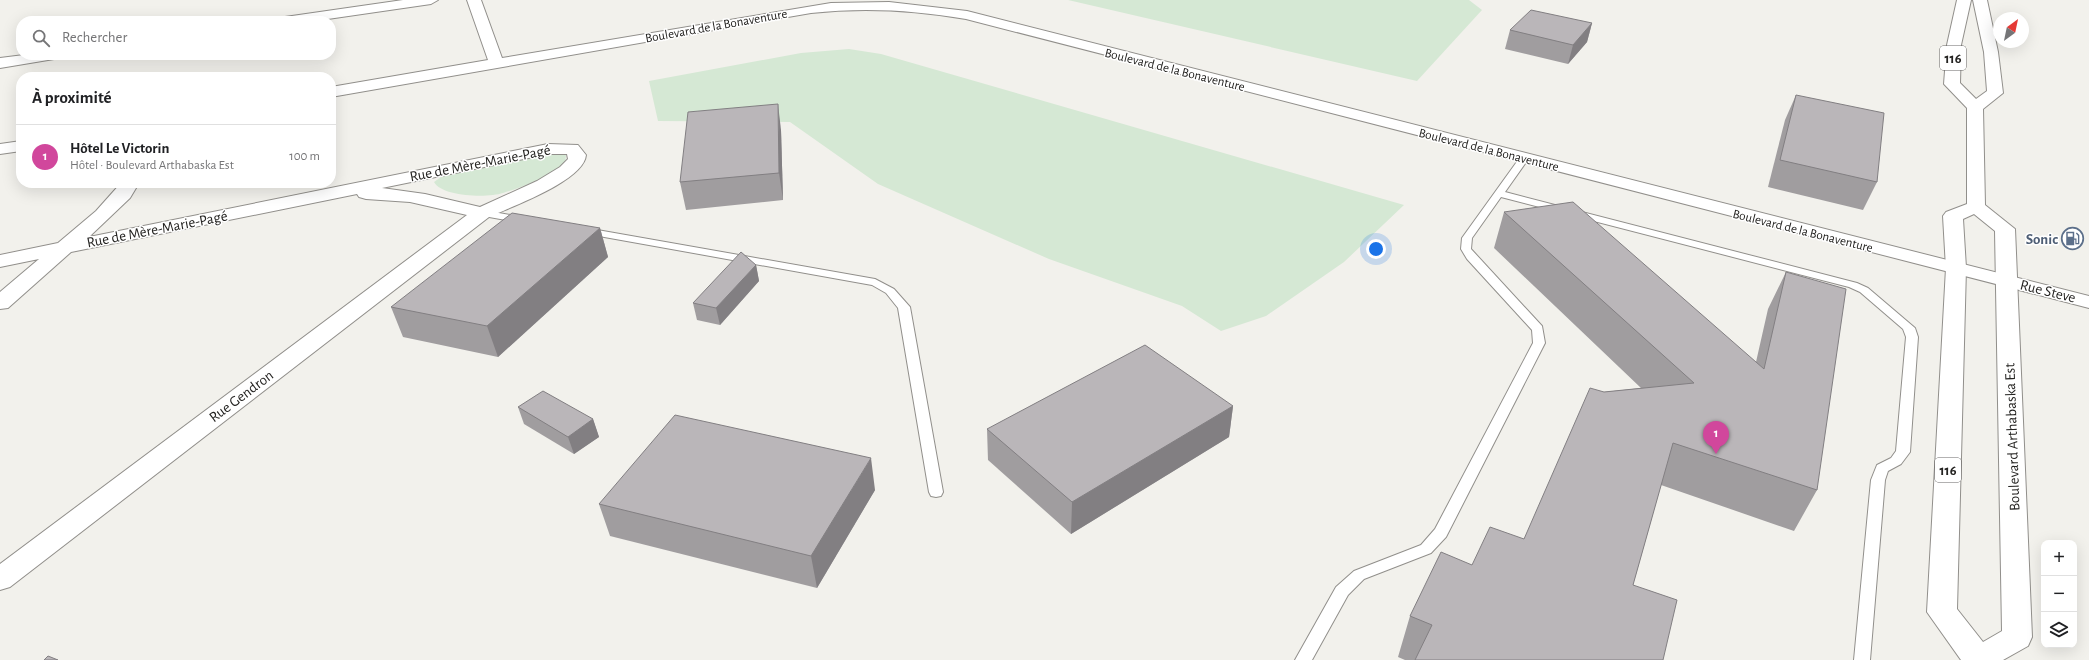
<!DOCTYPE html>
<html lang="fr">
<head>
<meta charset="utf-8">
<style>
  body { margin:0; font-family:"Alegreya Sans",sans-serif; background:#f6f6f6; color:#202124 }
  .controls { position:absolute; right:12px; bottom:12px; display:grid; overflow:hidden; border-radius:8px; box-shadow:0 4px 16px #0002 }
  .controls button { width:36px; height:36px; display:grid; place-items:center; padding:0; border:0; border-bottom:1px solid #e0e0e0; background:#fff; color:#202124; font:20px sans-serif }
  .compass { position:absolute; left:1993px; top:12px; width:36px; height:36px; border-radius:50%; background:#fff; box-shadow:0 4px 16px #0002; rotate:33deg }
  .you { position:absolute; left:1376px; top:249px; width:14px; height:14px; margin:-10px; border:3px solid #fff; border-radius:50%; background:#1a73e8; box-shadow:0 0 0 6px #1a73e833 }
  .badge { display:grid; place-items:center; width:26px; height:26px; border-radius:50%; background:#1b676e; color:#fff; font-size:13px; font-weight:700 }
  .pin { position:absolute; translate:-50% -33px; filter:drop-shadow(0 1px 2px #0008) }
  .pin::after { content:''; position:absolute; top:21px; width:14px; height:12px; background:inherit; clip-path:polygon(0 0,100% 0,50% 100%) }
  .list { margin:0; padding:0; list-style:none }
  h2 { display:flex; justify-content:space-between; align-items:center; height:52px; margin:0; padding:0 16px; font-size:17px }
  h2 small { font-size:13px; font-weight:400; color:#757577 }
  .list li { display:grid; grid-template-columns:26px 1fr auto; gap:12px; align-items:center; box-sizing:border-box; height:64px; padding:0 16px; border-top:1px solid #e0e0e0 }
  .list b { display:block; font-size:15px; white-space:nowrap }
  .list p { margin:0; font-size:13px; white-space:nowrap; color:#757577 }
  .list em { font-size:13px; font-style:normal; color:#757577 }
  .icon { flex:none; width:22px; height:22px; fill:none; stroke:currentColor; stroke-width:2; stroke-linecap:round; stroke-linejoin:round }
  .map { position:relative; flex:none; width:2089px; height:660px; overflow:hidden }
  .search { position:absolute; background:#fff; box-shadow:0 4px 16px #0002; left:16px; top:16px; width:320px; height:44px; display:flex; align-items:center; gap:10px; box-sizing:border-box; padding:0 14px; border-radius:16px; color:#757577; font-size:15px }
  .panel { position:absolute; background:#fff; box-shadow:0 4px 16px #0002; left:16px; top:72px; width:320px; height:116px; border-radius:16px }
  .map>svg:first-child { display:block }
  .green { fill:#d5e8d4 }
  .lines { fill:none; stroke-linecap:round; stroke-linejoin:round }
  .service-casing { stroke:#918f8b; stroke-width:2 }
  .minor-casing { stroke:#918f8b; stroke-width:2 }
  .primary-casing { stroke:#918f8b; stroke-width:2 }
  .service { fill:#fff; fill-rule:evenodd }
  .minor { fill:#fff; fill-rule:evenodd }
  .primary { fill:#fff; fill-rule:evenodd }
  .wall { fill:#a09d9f }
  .shaded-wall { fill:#827f82 }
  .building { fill:#bab6b9; stroke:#827f82 }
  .labels { text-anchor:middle; stroke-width:3; stroke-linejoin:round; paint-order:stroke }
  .far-street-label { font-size:13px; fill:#242321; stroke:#fff }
  .shield { fill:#fff; stroke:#666564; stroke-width:1 }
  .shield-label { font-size:14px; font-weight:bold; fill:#242321 }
  .street-label { font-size:15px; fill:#242321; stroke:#fff }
  .service-label { font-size:15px; font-weight:bold; fill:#4e5e75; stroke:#fff; text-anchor:end }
</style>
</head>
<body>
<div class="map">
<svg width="2089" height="660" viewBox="0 0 2089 660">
  <rect width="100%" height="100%" fill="#f2f1ec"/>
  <g class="green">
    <polygon points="1068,0 1469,0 1482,10 1417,81"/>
    <polygon points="849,49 881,54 1404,205 1344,262 1266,316 1221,331 1182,306 1049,259 878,184 790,122 658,121 649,81 801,53"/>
    <path d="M 559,152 L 566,155 L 565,164 C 547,177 524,187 503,193 C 488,198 442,197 434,182 L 448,172 Z"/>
  </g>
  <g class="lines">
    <defs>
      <g id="service">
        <polygon points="1524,155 1529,158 1505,192 1857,283 1868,288 1915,328 1918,337 1910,452 1901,464 1888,471 1885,480 1870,660 1854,660 1871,480 1877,465 1891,458 1896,451 1906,337 1903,329 1860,292 1849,287 1501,197 1472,238 1471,249 1542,326 1545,343 1446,537 1431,553 1364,579 1348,595 1312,660 1295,660 1336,587 1354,571 1421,545 1435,529 1533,343 1532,330 1467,259 1461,249 1462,238 1521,156"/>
        <polygon points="482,210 522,217 527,220 522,223 478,215 477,213"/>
        <polygon points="586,228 875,279 894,289 910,307 943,492 941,496 936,497 931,496 929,492 898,308 886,293 872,285 582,233 581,231"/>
      </g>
      <g id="minor">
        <polygon points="403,0 438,0 431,4 314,21 278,21 280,18 285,17"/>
        <path d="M 467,0 L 481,0 L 502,58 L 831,3 L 889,2 L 967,11 L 2089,296 L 2089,308 L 966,19 C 914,10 864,7 811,13 L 331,97 L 331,87 L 488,60 Z"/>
        <polygon points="24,55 61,55 59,58 54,59 0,68 0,58"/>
        <polygon points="21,141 21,151 0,154 0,144"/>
        <path d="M 548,144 L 578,145 L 586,155 C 584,181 510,207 489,217 L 10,587 L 0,590 L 0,564 L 467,215 L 410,202 L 366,199 L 359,197 L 357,194 L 71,252 L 8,308 L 0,309 L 0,292 L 39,259 L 0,267 L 0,255 L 58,243 L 96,211 L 121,183 L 139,183 L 130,198 L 89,237 ZM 548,154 L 567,154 L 568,159 L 560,167 L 537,181 L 480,207 L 425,194 L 382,188 Z"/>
      </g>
      <path id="primary" d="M 1957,0 L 1971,0 L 1961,45 L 1960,83 L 1976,99 L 1987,91 L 1984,52 L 1973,0 L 1987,0 L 1998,52 L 2003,93 L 1983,109 L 1985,205 L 2015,229 L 2032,637 L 2028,646 L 2003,660 L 1961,660 L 1927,612 L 1946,268 L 1943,216 L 1946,212 L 1967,204 L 1967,108 L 1944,84 L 1947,45 ZM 1974,214 L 1995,231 L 2002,631 L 1983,642 L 1957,609 L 1966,268 L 1963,219 Z"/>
    </defs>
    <use href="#service" class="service-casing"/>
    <use href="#minor" class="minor-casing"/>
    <use href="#primary" class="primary-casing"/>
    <use href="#service" class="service"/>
    <use href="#minor" class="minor"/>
    <use href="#primary" class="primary"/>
  </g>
  <g class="wall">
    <polygon points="1592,23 1587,42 1568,64 1505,49 1510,30"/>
    <polygon points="1796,95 1877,182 1863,210 1768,187 1785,120"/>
    <polygon points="781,130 783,200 686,210 680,182"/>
    <polygon points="1504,212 1756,362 1768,309 1786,272 1817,490 1794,531 1661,485 1633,585 1663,660 1405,660 1398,657 1410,616 1472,565 1524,539 1604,392 1641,388 1494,248"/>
    <polygon points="600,228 608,257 498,357 403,337 391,307"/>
    <polygon points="756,265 759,281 720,325 697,320 693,303"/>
    <polygon points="1233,406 1229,437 1071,534 988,460 987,429"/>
    <polygon points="518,407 593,419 599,437 574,454 524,424"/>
    <polygon points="875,490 817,588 610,536 599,504"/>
  </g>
  <g class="shaded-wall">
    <polygon points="1592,23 1587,42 1568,64 1573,45"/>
    <polygon points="778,104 781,130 783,200 779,173"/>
    <polygon points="600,228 608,257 498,357 487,326"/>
    <polygon points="756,265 759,281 720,325 716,308"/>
    <polygon points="1233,406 1229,437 1071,534 1072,502"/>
    <polygon points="593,419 599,437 574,454 568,437"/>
    <polygon points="871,458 875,490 817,588 811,556"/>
  </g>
  <g class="building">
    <polygon points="1531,10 1592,23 1573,45 1510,30"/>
    <polygon points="1796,95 1884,113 1877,182 1780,160"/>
    <polygon points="778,104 779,173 680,182 688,112"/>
    <polygon points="1573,202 1764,369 1786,272 1846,289 1817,490 1673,443 1633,585 1677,600 1663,660 1415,660 1432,625 1410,616 1441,552 1472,565 1490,527 1524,539 1590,388 1604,392 1694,383 1504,212"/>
    <polygon points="512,213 600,228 487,326 391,307"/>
    <polygon points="741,252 756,265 716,308 693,303"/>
    <polygon points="1145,345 1233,406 1072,502 987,429"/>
    <polygon points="543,391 593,419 568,437 518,407"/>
    <polygon points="675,415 871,458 811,556 599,504"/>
    <polygon points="48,656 58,660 44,660"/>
  </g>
  <defs>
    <symbol id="fuel-ring" viewBox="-11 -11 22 22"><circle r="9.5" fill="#fff" stroke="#5c6f8a" stroke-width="1.5"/><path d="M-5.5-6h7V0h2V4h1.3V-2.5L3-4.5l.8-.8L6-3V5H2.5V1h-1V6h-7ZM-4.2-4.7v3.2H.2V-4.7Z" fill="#5c6f8a"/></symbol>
  </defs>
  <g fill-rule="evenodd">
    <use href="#fuel-ring" x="2060" y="226" width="25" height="25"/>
  </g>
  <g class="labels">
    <g class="far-street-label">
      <text transform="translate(716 25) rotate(-10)" y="5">Boulevard de la Bonaventure</text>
      <text transform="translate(1175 69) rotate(14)" y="5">Boulevard de la Bonaventure</text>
      <text transform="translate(1489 149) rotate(14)" y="5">Boulevard de la Bonaventure</text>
      <text transform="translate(1803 230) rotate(14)" y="5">Boulevard de la Bonaventure</text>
    </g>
    <g class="shield">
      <rect x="1940" y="46" width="26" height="24" rx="3"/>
      <rect x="1935" y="458" width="26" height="24" rx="3"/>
    </g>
    <g class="shield-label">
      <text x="1953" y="63">116</text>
      <text x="1948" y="475">116</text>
    </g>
    <g class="street-label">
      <text transform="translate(480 163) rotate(-11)" y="5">Rue de Mère-Marie-Pagé</text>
      <text transform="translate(157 229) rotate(-11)" y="5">Rue de Mère-Marie-Pagé</text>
      <text transform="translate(2048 291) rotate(14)" y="5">Rue Steve</text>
      <text transform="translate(241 396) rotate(-37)" y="5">Rue Gendron</text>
      <text transform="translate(2012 437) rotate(-92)" y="5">Boulevard Arthabaska Est</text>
    </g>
    <g class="service-label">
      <text x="2058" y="244">Sonic</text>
    </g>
  </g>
</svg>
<div class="controls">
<button>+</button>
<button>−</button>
<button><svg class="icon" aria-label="layers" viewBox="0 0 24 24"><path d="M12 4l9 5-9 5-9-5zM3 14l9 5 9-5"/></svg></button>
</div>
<svg class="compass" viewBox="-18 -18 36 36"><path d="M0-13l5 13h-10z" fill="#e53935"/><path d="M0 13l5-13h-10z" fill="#757577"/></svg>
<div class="you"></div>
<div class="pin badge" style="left:1716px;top:454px;background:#d1479c">1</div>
<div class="search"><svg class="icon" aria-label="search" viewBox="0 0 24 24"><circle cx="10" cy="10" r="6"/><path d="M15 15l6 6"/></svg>Rechercher</div>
<section class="panel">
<h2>À proximité<small></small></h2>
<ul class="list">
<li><span class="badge" style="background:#d1479c">1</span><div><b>Hôtel Le Victorin</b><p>Hôtel · Boulevard Arthabaska Est</p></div><em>100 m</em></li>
</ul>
</section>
</div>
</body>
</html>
